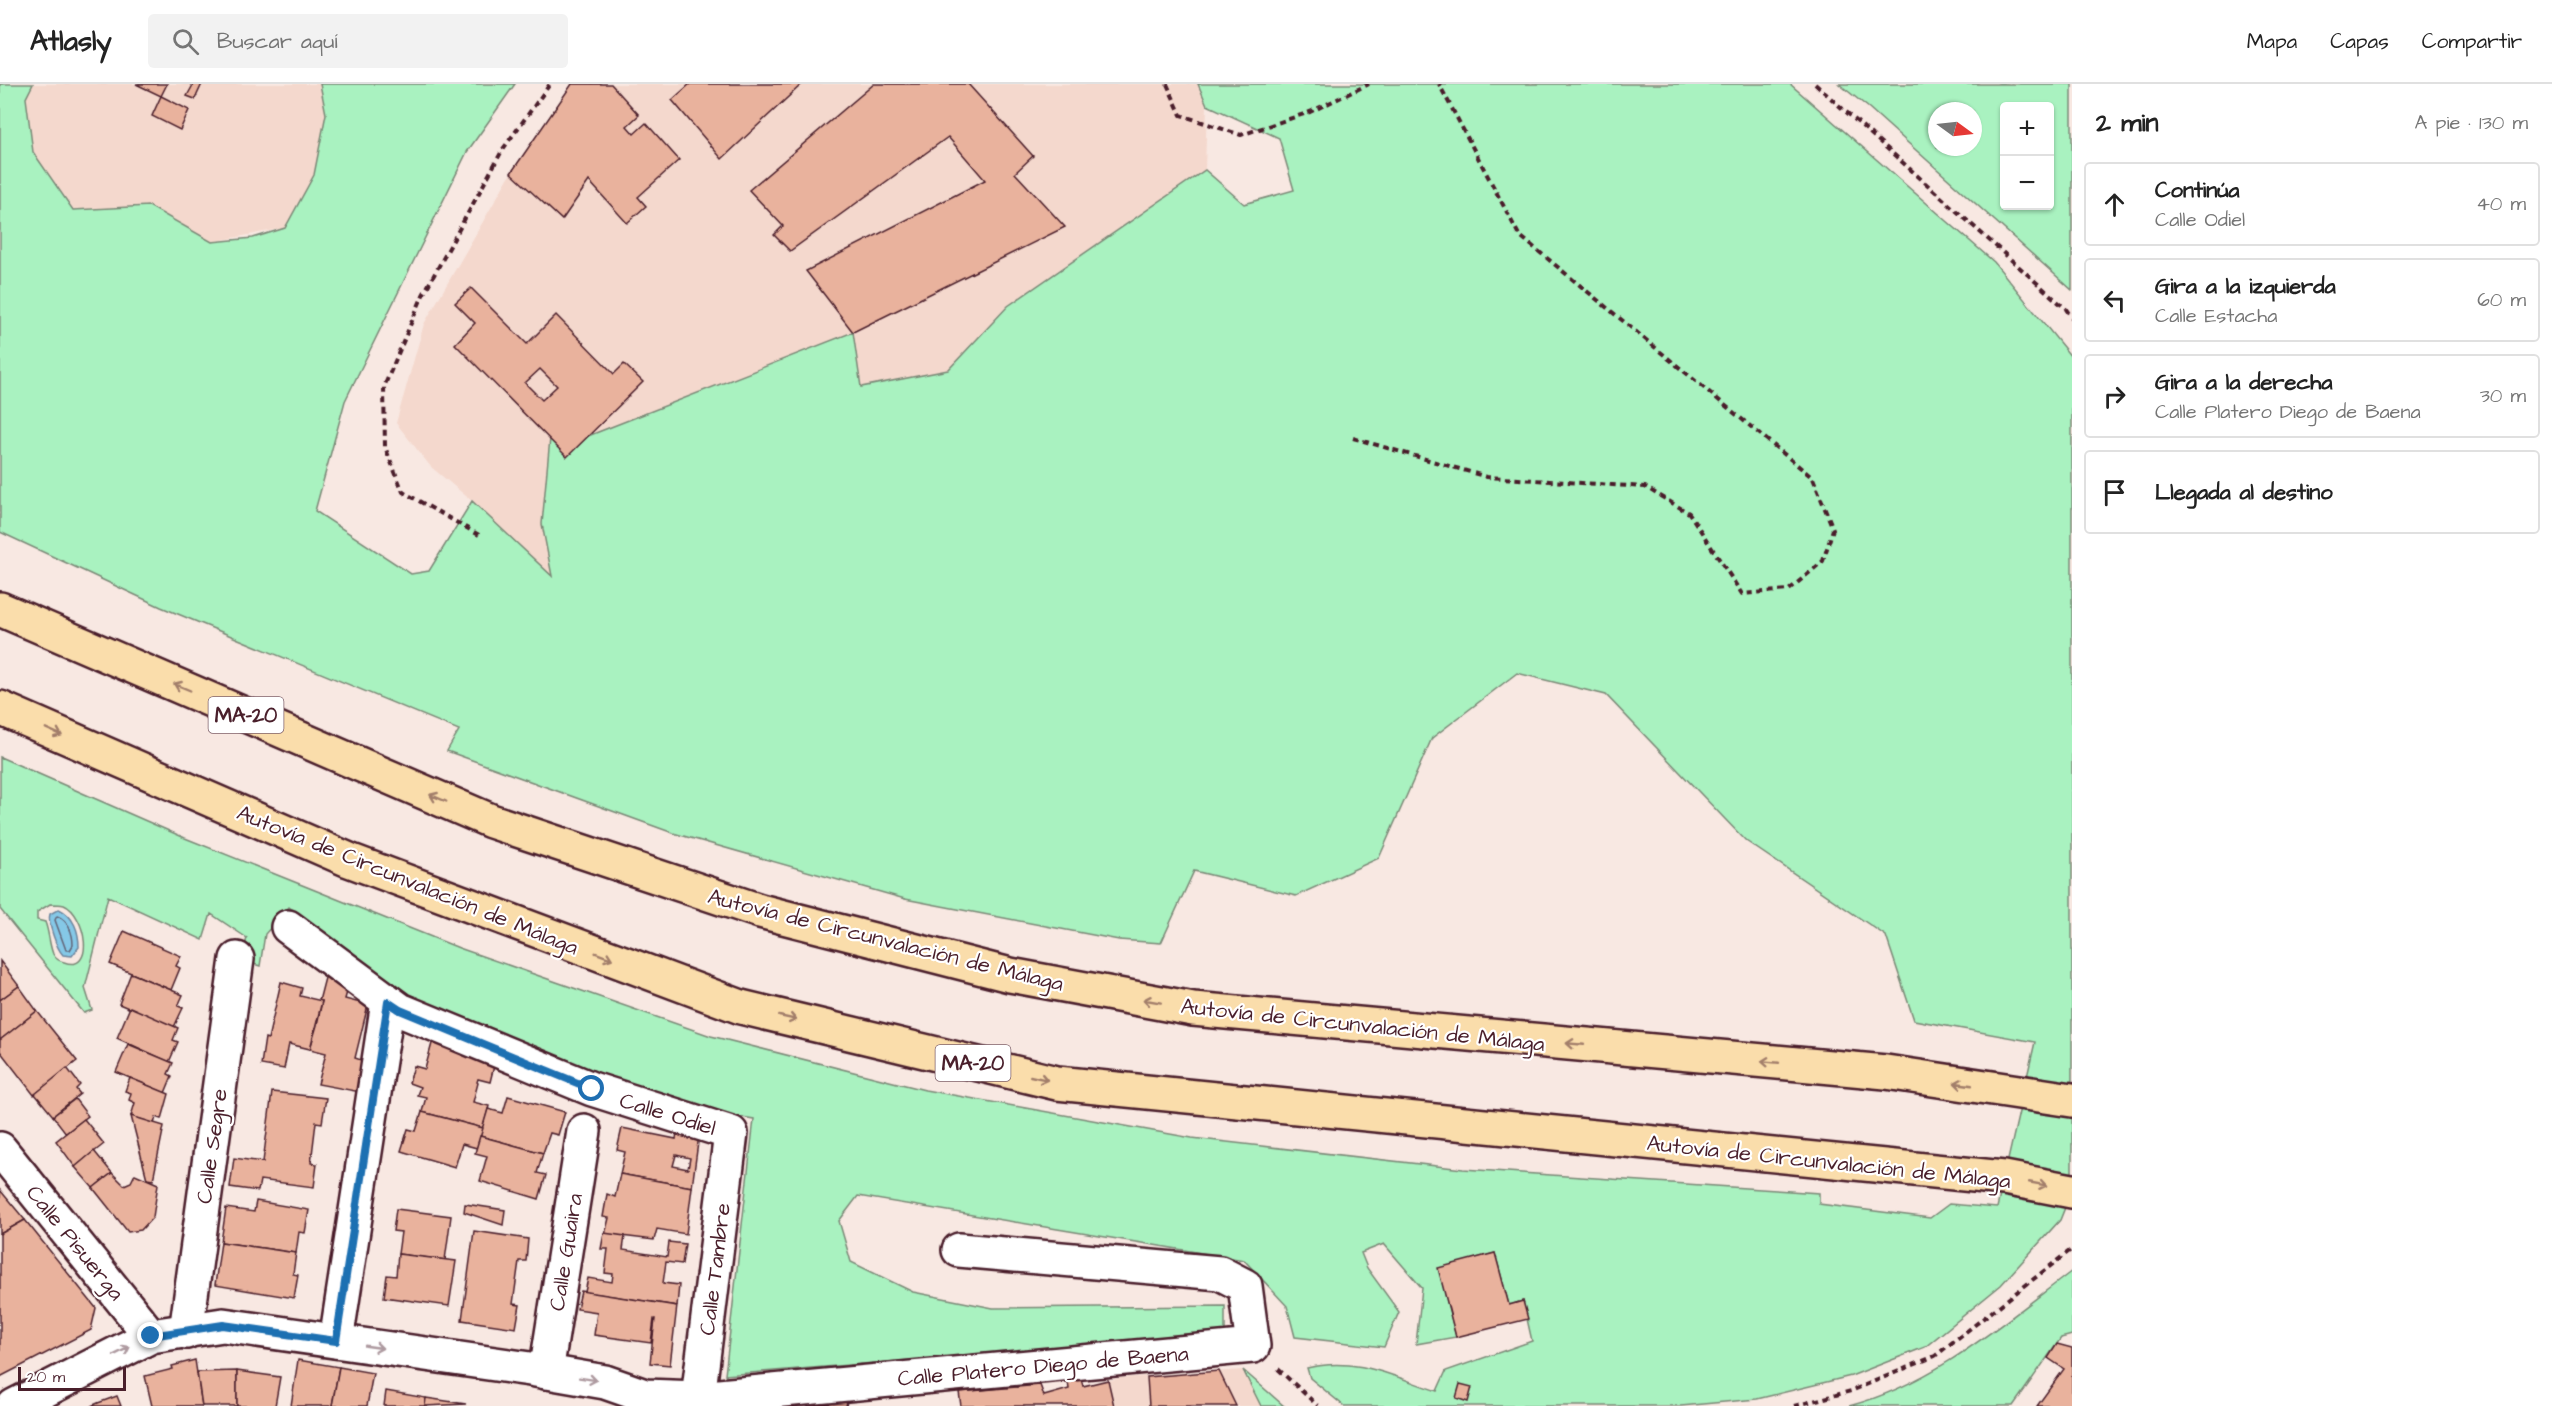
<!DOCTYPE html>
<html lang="es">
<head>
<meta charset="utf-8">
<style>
  body { margin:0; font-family:"Architects Daughter",sans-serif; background:#f2f2f2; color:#222 }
  .controls { position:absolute; right:18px; top:18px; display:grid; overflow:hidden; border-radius:6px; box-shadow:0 2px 4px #0004 }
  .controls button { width:54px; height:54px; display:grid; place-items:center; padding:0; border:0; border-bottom:2px solid #e0e0e0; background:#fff; color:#222; font:30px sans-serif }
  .compass { position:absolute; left:1928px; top:18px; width:54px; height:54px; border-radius:50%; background:#fff; box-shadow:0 2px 4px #0004; rotate:105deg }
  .scale { position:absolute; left:18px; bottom:15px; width:108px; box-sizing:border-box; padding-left:6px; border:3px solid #4a1f2b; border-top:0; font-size:16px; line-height:21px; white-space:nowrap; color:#4a1f2b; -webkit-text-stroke:4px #fff; paint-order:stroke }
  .stop { position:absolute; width:18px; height:18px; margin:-14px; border:4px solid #1f6fb2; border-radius:50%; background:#fff }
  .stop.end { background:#1f6fb2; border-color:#fff; box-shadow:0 2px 6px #0008 }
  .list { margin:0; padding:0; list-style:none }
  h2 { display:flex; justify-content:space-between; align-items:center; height:78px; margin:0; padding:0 24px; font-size:26px }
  h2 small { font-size:20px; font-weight:400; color:#767676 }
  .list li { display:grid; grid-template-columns:39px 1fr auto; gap:18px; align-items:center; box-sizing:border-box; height:84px; margin:0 12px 12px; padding:0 12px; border:2px solid #e0e0e0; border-radius:6px }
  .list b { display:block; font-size:22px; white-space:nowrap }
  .list p { margin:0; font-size:20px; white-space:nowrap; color:#767676 }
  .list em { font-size:20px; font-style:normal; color:#767676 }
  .icon { flex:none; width:33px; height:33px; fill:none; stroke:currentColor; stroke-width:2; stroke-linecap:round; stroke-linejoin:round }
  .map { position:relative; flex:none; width:2072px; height:1322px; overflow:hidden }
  header { display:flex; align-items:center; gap:36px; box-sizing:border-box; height:84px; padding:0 30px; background:#fff; border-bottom:2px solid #e0e0e0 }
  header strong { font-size:28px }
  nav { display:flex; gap:33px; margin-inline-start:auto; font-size:21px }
  .search { width:420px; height:54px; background:#f2f2f2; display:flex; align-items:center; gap:15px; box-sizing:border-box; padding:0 21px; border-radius:6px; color:#767676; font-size:22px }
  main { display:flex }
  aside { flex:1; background:#fff }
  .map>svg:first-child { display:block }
  .built { fill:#f4d8cd }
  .green { fill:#a9f2c0; stroke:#7a8876; stroke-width:1.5; fill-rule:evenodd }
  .water { fill:#85c8e7; stroke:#6d849c; stroke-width:1.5 }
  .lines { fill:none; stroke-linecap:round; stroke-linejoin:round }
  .shore { stroke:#626376; stroke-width:1.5 }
  .building { fill:#e9b29d; stroke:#4a1f2b; stroke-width:1.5; fill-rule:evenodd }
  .minor-casing { stroke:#4a1f2b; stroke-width:38 }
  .highway-casing { stroke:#4a1f2b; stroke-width:38 }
  .path { stroke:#4a1f2b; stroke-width:4; stroke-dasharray:6 4.5; stroke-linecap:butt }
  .minor { stroke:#fff; stroke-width:33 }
  .highway { stroke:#faddab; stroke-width:33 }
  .oneway { stroke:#a27e6b }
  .oneway2 { stroke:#ae9aa0 }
  .route { stroke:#1f6fb2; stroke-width:8 }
  .labels { text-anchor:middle; stroke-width:4.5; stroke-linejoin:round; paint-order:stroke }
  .shield { fill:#fff; stroke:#80626b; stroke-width:1.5 }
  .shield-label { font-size:21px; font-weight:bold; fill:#4a1f2b }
  .street-label { font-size:22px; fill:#4a1f2b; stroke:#fff }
</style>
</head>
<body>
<header>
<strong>Atlasly</strong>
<div class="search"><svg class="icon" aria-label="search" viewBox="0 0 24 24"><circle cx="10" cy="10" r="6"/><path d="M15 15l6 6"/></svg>Buscar aquí</div>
<nav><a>Mapa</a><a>Capas</a><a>Compartir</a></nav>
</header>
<main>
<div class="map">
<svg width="2072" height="1322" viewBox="0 0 2072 1322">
  <rect width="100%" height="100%" fill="#f8e8e2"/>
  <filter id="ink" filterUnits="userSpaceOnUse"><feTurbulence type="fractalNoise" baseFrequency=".0167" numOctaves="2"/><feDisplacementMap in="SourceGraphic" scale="12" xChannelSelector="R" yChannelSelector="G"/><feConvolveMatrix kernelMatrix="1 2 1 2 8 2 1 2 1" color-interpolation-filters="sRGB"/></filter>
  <g filter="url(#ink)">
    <g class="built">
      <polygon points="33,0 320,0 326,30 314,91 285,144 212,158 149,122 74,126 33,68 26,14"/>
      <polygon points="572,0 1198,0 1207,21 1205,86 1008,222 948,286 861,303 853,248 542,439 553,493 472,417 431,383 396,339 424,240 511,89"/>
      <polygon points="1243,1286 1261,1322 961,1322 959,1308 1040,1301 1044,1312 1069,1306 1068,1298 1081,1295 1083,1302 1120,1294"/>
    </g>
    <g class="green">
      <path d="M 0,0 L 33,0 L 26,14 L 33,68 L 73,126 L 149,122 L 212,158 L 253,154 L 285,144 L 314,91 L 326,30 L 320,0 L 515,0 L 467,68 L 345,317 L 315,427 L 411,490 L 429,487 L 472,417 L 552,492 L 542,440 L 550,354 L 567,372 L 588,352 L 853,248 L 861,303 L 948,286 L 1008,222 L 1205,86 L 1244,120 L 1294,106 L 1279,54 L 1207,21 L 1198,0 L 1790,0 L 1994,178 L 2072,274 L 2072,1106 L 2060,1136 L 2001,1201 L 1925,1263 L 1851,1292 L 1757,1315 L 1681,1322 L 1344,1322 L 1310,1294 L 1307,1284 C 1355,1272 1392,1292 1437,1307 L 1446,1287 L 1532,1257 L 1523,1217 L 1509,1221 L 1495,1169 L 1439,1185 L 1456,1253 L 1416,1260 L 1422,1204 L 1384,1160 L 1361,1169 L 1367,1184 L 1399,1228 L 1384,1263 L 1295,1253 L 1287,1222 L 1244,1176 L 858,1112 L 839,1137 L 851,1178 L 913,1208 L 993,1224 L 1225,1222 L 1225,1251 L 725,1291 L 754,1035 L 709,1028 L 598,998 L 394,906 L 289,823 L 265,850 L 260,882 L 241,876 L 247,854 L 211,830 L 203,856 L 108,812 L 85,904 L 92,926 L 84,929 L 0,825 L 0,673 L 185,754 L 459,864 L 711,952 L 925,1006 L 1192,1054 L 1463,1085 L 1819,1109 L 1819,1120 L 1930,1134 L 1949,1120 L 1997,1124 L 2035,958 L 1914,936 L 1886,852 L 1746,757 L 1606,611 L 1517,589 L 1432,654 L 1379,774 L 1296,812 L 1194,787 L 1161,859 L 1119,856 L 905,815 L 673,749 L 447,667 L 459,646 L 161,523 L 0,448 ZM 50,820 C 54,820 60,820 64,821 C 86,830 96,890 64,878 C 59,877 55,874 53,870 C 49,860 49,848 45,838 L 37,836 L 37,828 Z"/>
      <path d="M 1839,0 L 2072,0 L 2072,206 L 1869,24 ZM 2004,22 L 2050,22 L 2050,122 L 2004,122 ZM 1937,27 L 1973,27 L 1973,63 L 1937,63 Z"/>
      <path d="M 2072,1187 L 2072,1251 L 2061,1254 L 2013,1322 L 1849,1322 C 1934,1300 2003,1239 2072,1187 Z"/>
      <polygon points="1243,1286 1284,1322 1285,1322 1261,1322"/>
    </g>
    <path class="water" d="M 59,825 C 74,832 79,848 79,863 L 72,872 L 63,871 C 57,865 47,838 50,830 Z"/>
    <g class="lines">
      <path class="shore" d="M 57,832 C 68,836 73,849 73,861 L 70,866 L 66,866 L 55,836 Z"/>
    </g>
    <g class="building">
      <polygon points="136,0 167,0 161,12"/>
      <polygon points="190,0 202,0 195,15 187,12 193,1"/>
      <polygon points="572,0 611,0 639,31 627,42 634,50 646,39 679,76 638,113 646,122 627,139 589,97 562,136 511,89"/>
      <polygon points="690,0 802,0 722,75 672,16"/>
      <polygon points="874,0 968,0 1033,72 1015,89 1065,143 853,248 806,187 985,96 948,53 790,167 774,151 783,142 749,106"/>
      <polygon points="161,12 189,26 180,46 152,32"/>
      <path d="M 471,204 L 527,260 L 556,231 L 614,290 L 624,280 L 643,298 L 567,373 L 455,260 L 475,239 L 455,219 ZM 540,285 L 557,302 L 542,316 L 525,299 Z"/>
      <polygon points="124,847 181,872 176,882 180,884 171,906 110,880"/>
      <polygon points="0,877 19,902 0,916"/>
      <polygon points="327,886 350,897 345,915 368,921 355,974 367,978 360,1008 318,1000 326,969 310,965 317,941 322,917 319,917"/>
      <polygon points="131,889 183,911 178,922 183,924 174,943 119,920"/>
      <polygon points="281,898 302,904 300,912 322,917 310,965 289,960 284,985 261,981 265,954 268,955"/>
      <polygon points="19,902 37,927 0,956 0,916"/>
      <polygon points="130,923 178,944 173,956 178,958 169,978 117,954"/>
      <polygon points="37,927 77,977 34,1011 0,967 0,956"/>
      <polygon points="434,952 494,982 490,998 478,995 477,998 478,999 473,1018 489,1022 483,1044 422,1028 426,1013 417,1011 420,1003 409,999 414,982 425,985"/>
      <polygon points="128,960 173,979 168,990 172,992 165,1009 116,988"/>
      <polygon points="67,984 80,1001 76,1005 80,1010 53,1032 35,1010"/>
      <polygon points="130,994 169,1010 162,1035 156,1033 154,1040 131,1032 135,1019 129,1016 131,1009 125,1007"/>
      <polygon points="272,1008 326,1014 322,1039 316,1038 311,1079 317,1080 314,1103 260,1096 258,1107 230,1103 234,1074 263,1078"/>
      <polygon points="508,1012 565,1028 558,1051 550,1049 543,1069 480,1052 488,1025 503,1029"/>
      <polygon points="75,1015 88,1032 66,1049 53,1032"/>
      <polygon points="422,1028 483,1044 477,1064 462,1060 455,1083 401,1067 408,1045 416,1047"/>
      <polygon points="131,1032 164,1042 153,1096 147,1095"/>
      <polygon points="84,1035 104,1060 75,1083 56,1057"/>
      <path d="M 622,1044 L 676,1055 L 678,1044 L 699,1051 L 692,1103 L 620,1090 L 625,1068 L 617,1066 ZM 676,1071 L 690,1074 L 688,1085 L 673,1082 Z"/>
      <polygon points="480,1052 543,1069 537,1089 546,1091 539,1115 480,1097 487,1072 475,1069"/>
      <polygon points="94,1067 112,1089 93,1104 75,1083"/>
      <polygon points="112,1089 124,1101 131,1098 135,1090 158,1100 153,1133 141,1146 128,1148 93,1104"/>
      <polygon points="620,1090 692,1103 686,1150 657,1145 654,1156 605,1150 609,1134 603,1133 607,1110 615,1113"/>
      <polygon points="0,1106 25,1136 0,1150"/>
      <polygon points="256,1117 309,1126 305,1149 299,1148 296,1169 221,1158 226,1124 254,1128"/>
      <polygon points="465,1120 505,1126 503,1141 464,1128"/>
      <polygon points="396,1125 451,1132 445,1176 398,1170 401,1148 393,1147"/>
      <polygon points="25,1136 96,1224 91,1246 0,1293 0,1150"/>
      <polygon points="474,1147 528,1155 526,1177 519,1177 513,1220 520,1221 516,1244 462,1236"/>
      <polygon points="604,1149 625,1152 623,1166 667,1173 669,1158 685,1160 682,1180 666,1178 663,1199 679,1201 677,1222 585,1208 588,1194 612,1198 613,1190 605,1189 608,1165 601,1165"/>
      <polygon points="221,1158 296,1169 293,1190 298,1191 294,1214 215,1201"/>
      <polygon points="1495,1169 1509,1221 1523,1217 1528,1235 1456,1253 1438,1184"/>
      <polygon points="398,1170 456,1177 449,1222 384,1213 387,1191 396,1192"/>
      <polygon points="581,1207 677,1222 670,1281 650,1279 655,1235 654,1235 651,1259 594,1251 597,1228 577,1225"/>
      <polygon points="2057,1260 2072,1264 2072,1322 2037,1322 2064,1285 2048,1274"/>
      <polygon points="195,1276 202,1322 152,1322 145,1292 173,1285 172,1282"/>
      <polygon points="298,1276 339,1283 332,1322 291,1322"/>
      <polygon points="339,1283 373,1289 367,1322 332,1322"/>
      <polygon points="237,1287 237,1322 202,1322 197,1288"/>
      <polygon points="237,1287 280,1293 275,1322 237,1322"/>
      <polygon points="1219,1287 1236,1322 1149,1322 1147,1293"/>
      <polygon points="1081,1295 1083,1302 1108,1296 1114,1322 961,1322 959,1308 1040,1301 1044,1312 1069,1305 1068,1298"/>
      <polygon points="1460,1300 1472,1303 1468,1318 1456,1314"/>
      <polygon points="386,1307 426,1314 425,1322 384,1322"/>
      <polygon points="117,1312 121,1322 91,1322 98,1319"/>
      <polygon points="426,1314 466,1320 425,1322"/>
      <polygon points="847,1317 846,1322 786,1322 804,1320"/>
    </g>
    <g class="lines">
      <defs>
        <g id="minor">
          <polyline points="288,843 400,926 592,1005 731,1049 697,1322"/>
          <polyline points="0,1065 151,1252"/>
          <polyline points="186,1248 237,875"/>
          <polyline points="336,1257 388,918"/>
          <polyline points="546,1288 584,1047"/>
          <polyline points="14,1322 151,1252 223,1241 530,1285 605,1298 645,1312 698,1314 1253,1262 1245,1202 1220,1189 959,1166"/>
        </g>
        <g id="highway">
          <polyline points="0,525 491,737 760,827 1010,891 1193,925 1886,988 2072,1016"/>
          <polyline points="0,624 349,776 741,923 1057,999 2004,1094 2072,1107"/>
        </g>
      </defs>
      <use href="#minor" class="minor-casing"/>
      <use href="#highway" class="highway-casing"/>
      <g class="path">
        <polyline points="1167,0 1181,31 1241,51 1310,28 1369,0"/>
        <polyline points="1815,0 2066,225 2072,234"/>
        <polyline points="1353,354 1487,393 1645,403 1689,429 1742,510 1789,506 1823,477 1833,445 1813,394 1519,151 1439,0"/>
        <polyline points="479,451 403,408 385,363 384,303 423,211 503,65 550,0"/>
        <polyline points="1278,1285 1318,1322"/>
        <polyline points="1794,1322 1851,1307 1935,1272 2072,1165"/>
      </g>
      <use href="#minor" class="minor"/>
      <use href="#highway" class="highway"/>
    </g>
    <defs><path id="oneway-shaft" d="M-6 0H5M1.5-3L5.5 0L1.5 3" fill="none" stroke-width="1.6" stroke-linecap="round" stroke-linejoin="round" transform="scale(1.5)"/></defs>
    <g class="oneway">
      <use href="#oneway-shaft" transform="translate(182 603) rotate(-157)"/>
      <use href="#oneway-shaft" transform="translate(54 648) rotate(24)"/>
      <use href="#oneway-shaft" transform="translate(438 714) rotate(-157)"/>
      <use href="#oneway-shaft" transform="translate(604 872) rotate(21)"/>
      <use href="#oneway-shaft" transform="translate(1152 917) rotate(-170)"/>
      <use href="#oneway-shaft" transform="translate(788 934) rotate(13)"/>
      <use href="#oneway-shaft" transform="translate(1575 960) rotate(-175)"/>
      <use href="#oneway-shaft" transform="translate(1770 978) rotate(-175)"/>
      <use href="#oneway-shaft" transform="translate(1039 994) rotate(13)"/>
      <use href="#oneway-shaft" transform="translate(1963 1000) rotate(-172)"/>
      <use href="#oneway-shaft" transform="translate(2038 1100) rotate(11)"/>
    </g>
    <g class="oneway2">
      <use href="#oneway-shaft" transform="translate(374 1263) rotate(8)"/>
      <use href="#oneway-shaft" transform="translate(122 1267) rotate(-27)"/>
      <use href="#oneway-shaft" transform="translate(588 1295) rotate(9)"/>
    </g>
  </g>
  <g class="lines" filter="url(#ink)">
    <polyline class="route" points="151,1252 223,1241 336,1257 388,918 400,926 592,1005"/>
  </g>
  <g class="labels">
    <g class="shield">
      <rect x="208.5" y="613" width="75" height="36" rx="4.5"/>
      <rect x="935.5" y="961" width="75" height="36" rx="4.5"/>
    </g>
    <g class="shield-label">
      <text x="246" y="638">MA-20</text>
      <text x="973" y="986">MA-20</text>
    </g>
    <g class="street-label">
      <text transform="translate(408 795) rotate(22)" y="8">Autovía de Circunvalación de Málaga</text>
      <text transform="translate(886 855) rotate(14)" y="8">Autovía de Circunvalación de Málaga</text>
      <text transform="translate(1363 940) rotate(6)" y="8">Autovía de Circunvalación de Málaga</text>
      <text transform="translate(668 1029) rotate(17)" y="8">Calle Odiel</text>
      <text transform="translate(211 1062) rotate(-82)" y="8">Calle Segre</text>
      <text transform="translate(1829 1077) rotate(6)" y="8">Autovía de Circunvalación de Málaga</text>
      <text transform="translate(76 1158) rotate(51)" y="8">Calle Pisuerga</text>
      <text transform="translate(565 1168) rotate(-81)" y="8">Calle Guaira</text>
      <text transform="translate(714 1185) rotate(-83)" y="8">Calle Tambre</text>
      <text transform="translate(1043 1281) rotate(-5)" y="8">Calle Platero Diego de Baena</text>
    </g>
  </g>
</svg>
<div class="controls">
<button>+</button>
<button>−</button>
</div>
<svg class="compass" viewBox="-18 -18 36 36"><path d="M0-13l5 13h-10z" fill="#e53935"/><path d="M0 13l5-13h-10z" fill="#767676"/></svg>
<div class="scale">20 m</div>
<div class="stop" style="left:592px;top:1005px"></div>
<div class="stop end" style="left:151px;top:1252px"></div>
</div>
<aside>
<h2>2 min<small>A pie · 130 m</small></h2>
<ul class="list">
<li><svg class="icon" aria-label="ahead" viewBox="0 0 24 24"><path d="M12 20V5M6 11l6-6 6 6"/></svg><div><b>Continúa</b><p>Calle Odiel</p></div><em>40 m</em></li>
<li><svg class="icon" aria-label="left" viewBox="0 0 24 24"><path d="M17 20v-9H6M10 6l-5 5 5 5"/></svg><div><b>Gira a la izquierda</b><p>Calle Estacha</p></div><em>60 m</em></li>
<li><svg class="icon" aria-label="right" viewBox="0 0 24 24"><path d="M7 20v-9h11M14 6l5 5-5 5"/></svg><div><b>Gira a la derecha</b><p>Calle Platero Diego de Baena</p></div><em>30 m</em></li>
<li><svg class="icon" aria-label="arrive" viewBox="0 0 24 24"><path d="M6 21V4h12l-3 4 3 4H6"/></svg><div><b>Llegada al destino</b></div></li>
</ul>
</aside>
</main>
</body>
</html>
